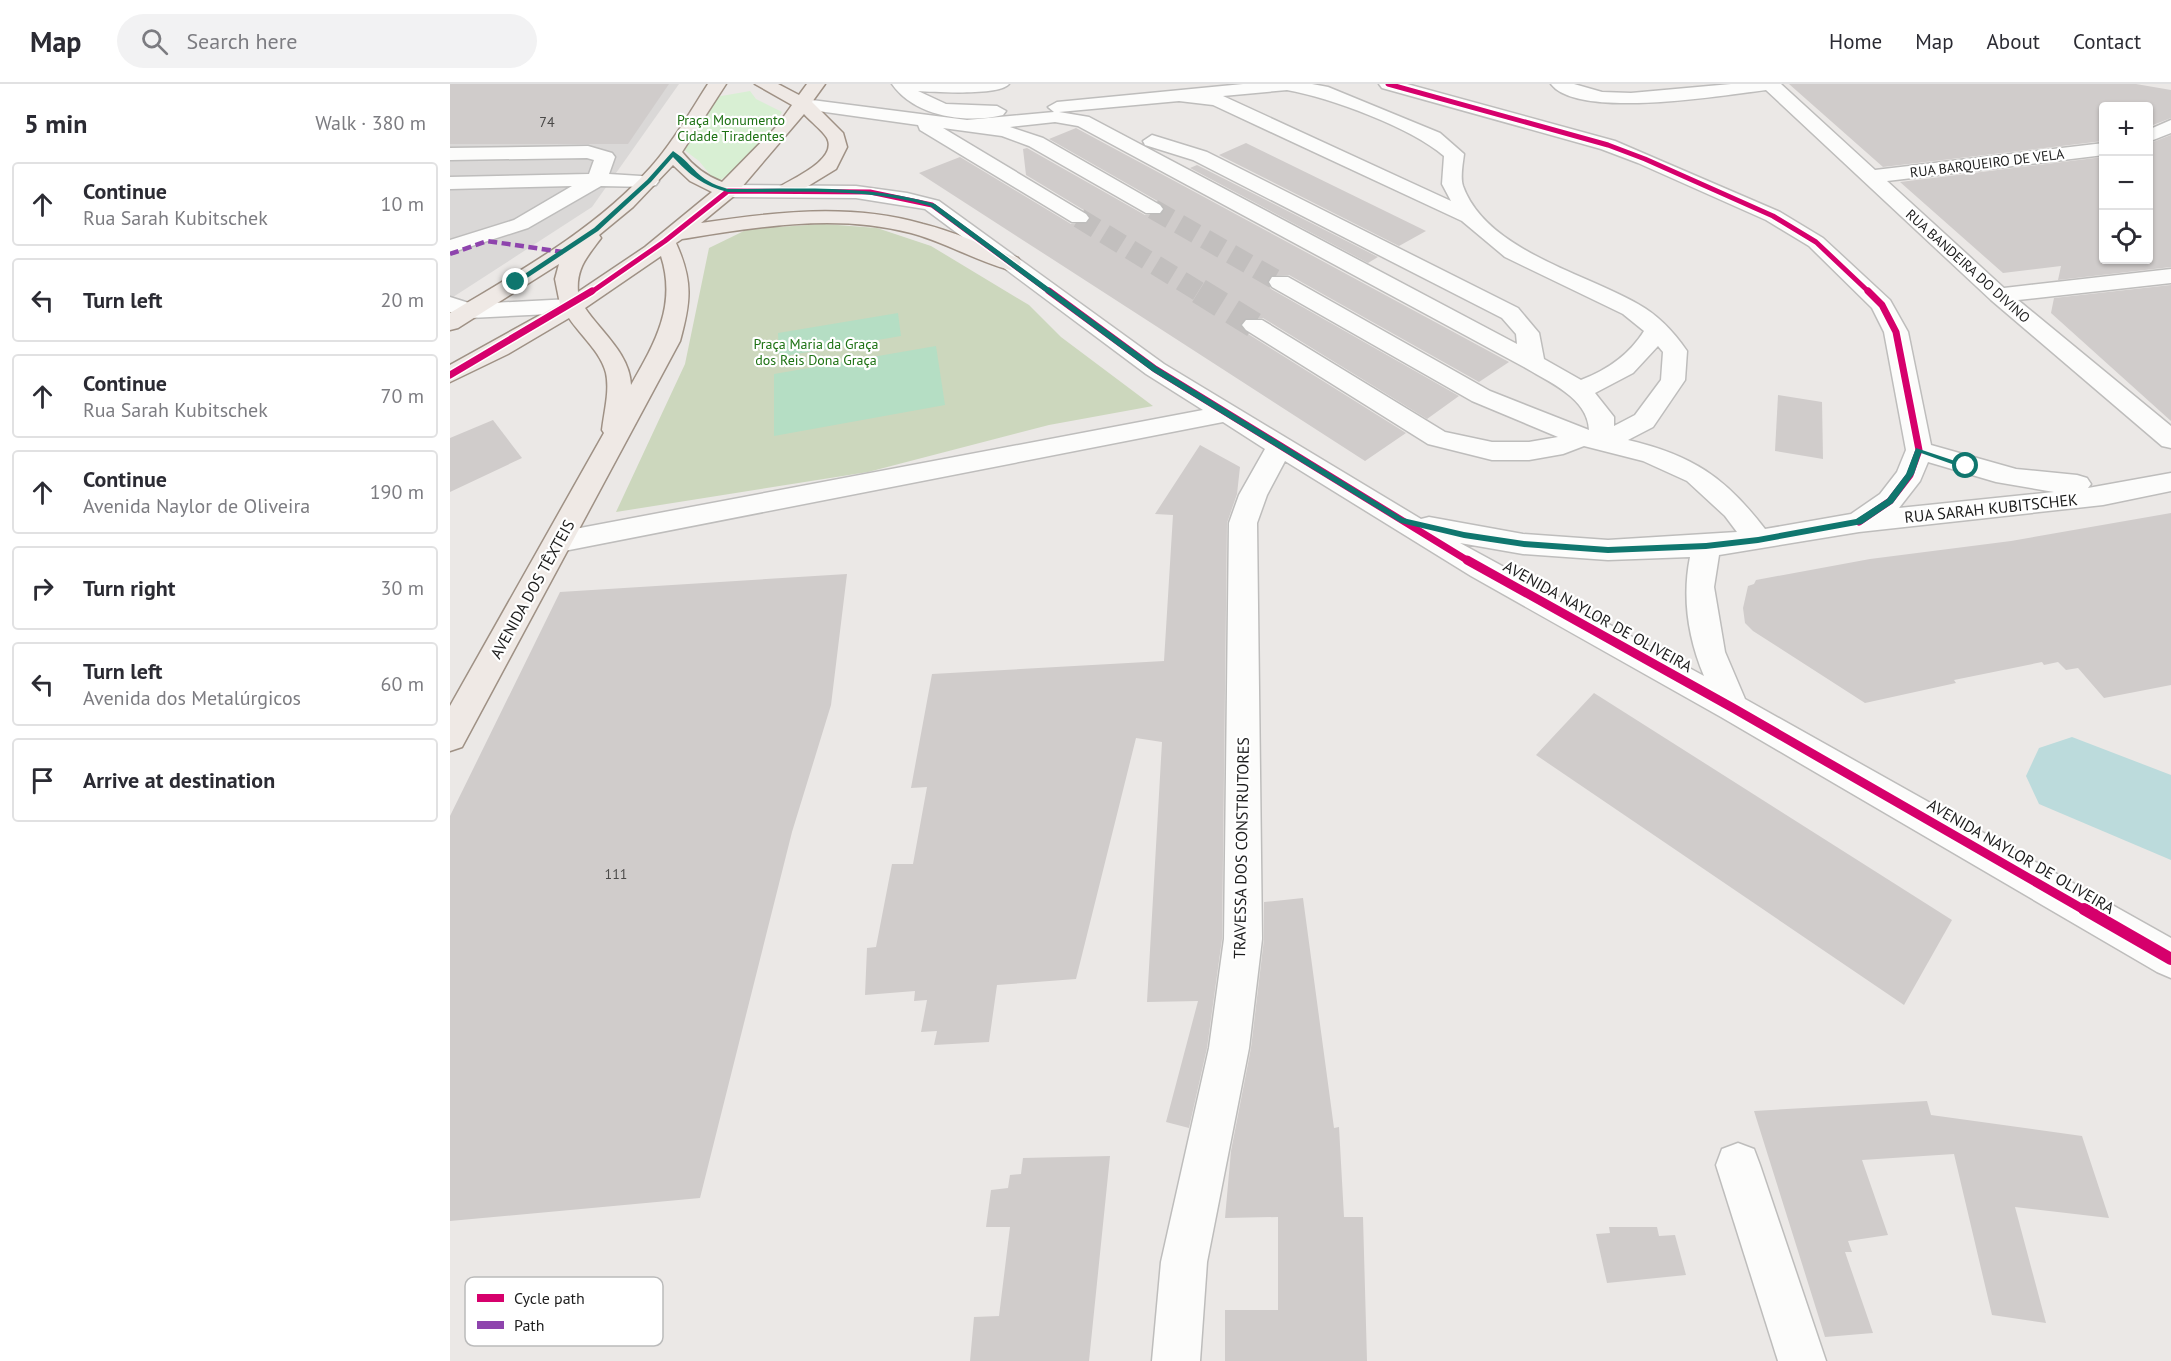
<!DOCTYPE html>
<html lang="en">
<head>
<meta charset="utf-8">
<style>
  body { margin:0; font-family:"PT Sans",sans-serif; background:#f2f2f3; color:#2b2b33 }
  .controls { position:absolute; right:18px; top:18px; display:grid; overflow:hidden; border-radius:6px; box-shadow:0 2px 4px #0004 }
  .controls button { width:54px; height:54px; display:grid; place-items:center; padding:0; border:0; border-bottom:2px solid #e1e1e2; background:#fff; color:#2b2b33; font:30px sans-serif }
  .stop { position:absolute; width:18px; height:18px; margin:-14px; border:4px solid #0f766e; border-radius:50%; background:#fff }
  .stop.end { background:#0f766e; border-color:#fff; box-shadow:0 2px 6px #0008 }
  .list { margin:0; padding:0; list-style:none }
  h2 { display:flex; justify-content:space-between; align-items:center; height:78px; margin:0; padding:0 24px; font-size:26px }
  h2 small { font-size:20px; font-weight:400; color:#7c7c81 }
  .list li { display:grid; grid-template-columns:39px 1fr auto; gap:18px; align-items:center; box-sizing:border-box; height:84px; margin:0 12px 12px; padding:0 12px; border:2px solid #e1e1e2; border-radius:6px }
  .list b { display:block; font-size:22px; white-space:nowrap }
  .list p { margin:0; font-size:20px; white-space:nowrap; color:#7c7c81 }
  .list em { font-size:20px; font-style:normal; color:#7c7c81 }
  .icon { flex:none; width:33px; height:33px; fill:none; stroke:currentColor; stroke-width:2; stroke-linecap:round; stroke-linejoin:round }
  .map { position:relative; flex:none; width:1721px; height:1277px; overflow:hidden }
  header { display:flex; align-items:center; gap:36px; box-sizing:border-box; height:84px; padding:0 30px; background:#fff; border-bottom:2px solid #e1e1e2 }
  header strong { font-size:28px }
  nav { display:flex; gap:33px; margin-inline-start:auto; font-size:21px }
  .search { width:420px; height:54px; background:#f2f2f3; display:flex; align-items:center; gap:15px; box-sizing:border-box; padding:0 21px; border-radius:33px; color:#7c7c81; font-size:22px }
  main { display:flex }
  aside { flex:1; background:#fff }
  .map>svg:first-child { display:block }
  .residential { fill:#dad8d7 }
  .forest { fill:#ccd7bd }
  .park { fill:#d8efd3 }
  .pitch { fill:#b5dec4 }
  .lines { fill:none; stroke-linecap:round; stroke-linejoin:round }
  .river { fill:#bcdbdc; fill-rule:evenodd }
  .building { fill:#d0cccb }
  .minor-tunnel-far1 { stroke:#c2bfbe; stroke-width:20; stroke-dasharray:20 10; stroke-linecap:butt }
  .minor-tunnel { stroke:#c2bfbe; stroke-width:26; stroke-dasharray:26 13; stroke-linecap:butt }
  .minor-casing { stroke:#bebdbc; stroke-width:3 }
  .major-casing { stroke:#9f9185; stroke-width:3 }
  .minor { fill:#fcfcfb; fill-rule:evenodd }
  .major { fill:#efe9e5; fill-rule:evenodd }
  .quiet { stroke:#8e44ad; stroke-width:4.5; stroke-dasharray:9 4.5; stroke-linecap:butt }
  .cycleway-far3-casing { stroke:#fff; stroke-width:8 }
  .cycleway-far2-casing { stroke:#fff; stroke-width:10 }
  .cycleway-far1-casing { stroke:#fff; stroke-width:13 }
  .cycleway-casing { stroke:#fff; stroke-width:16 }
  .cycleway-far3 { stroke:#d6006c; stroke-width:5 }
  .cycleway-far2 { stroke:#d6006c; stroke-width:7 }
  .cycleway-far1 { stroke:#d6006c; stroke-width:9 }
  .cycleway { stroke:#d6006c; stroke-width:12 }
  .route { fill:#0f766e }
  .labels { text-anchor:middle; stroke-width:4.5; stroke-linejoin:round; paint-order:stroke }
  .far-park-label { font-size:14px; fill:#1e7214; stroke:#fff }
  .number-label { font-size:14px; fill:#4a4948 }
  .far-street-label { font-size:14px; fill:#1d1d1d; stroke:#fff }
  .street-label { font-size:16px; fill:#1d1d1d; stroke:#fff }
  .key { fill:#fff; stroke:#bbb; stroke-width:1.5 }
  .key-label { font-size:16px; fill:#1d1d1d }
</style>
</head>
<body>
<header>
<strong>Map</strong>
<div class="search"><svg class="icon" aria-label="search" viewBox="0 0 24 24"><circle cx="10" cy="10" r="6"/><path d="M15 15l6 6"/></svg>Search here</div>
<nav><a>Home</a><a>Map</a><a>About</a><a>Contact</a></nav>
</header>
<main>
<aside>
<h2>5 min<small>Walk · 380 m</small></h2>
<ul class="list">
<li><svg class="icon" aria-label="ahead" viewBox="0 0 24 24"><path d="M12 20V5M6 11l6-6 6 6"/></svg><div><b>Continue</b><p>Rua Sarah Kubitschek</p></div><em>10 m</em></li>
<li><svg class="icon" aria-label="left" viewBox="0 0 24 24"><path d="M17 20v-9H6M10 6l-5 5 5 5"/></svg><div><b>Turn left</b></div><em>20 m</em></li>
<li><svg class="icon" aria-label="ahead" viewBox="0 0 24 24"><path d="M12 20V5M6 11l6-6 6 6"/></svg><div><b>Continue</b><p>Rua Sarah Kubitschek</p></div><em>70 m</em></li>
<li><svg class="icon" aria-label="ahead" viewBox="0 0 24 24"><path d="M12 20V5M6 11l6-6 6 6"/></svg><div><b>Continue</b><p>Avenida Naylor de Oliveira</p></div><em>190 m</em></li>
<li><svg class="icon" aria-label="right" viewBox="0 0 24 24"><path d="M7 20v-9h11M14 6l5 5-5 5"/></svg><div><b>Turn right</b></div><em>30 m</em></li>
<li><svg class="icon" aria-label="left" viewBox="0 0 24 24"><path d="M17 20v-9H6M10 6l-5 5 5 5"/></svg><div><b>Turn left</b><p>Avenida dos Metalúrgicos</p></div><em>60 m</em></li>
<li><svg class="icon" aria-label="arrive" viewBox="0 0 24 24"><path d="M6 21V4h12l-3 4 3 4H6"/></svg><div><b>Arrive at destination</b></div></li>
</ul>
</aside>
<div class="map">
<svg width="1721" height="1277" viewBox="0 0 1721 1277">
  <rect width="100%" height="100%" fill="#ebe8e6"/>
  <polygon class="residential" points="0,0 229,0 142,123 0,215"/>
  <polygon class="forest" points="374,140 427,144 481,162 579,221 611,253 703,322 599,341 418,388 166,428 235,280 259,164 298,145"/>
  <polygon class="park" points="300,7 306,15 332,28 307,67 267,99 249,77 229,62 260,14"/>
  <g class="pitch">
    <polygon points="448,229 451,252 329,273 328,249"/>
    <polygon points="486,262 495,321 324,352 324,290"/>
  </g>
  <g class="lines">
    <polygon class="river" points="1622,653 1721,691 1721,776 1589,720 1576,692 1589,664"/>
  </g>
  <g class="building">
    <polygon points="0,0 219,0 178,60 0,60"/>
    <polygon points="1339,0 1686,0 1721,6 1721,34 1698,43 1698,22 1653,22 1653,57 1433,83"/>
    <polygon points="626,44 719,94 1059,278 1029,298 839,191 820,192 817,199 821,205 1009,312 977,335 813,234 794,235 790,241 795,248 956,349 915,377 469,89 510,73 621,140 638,139 641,134 637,128 576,91 573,65 577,64 695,131 712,130 715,125 711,119 599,55"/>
    <polygon points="1721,51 1721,183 1608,196 1611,182 1553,189 1450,98 1653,73 1653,176 1698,176 1698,60"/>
    <polygon points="796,59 976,147 949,162 769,71"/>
    <polygon points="747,81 928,173 918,179 740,84"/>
    <polygon points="1721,201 1721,337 1601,229 1604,214"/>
    <polygon points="1328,311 1372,318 1373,375 1325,367"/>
    <polygon points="43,336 72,374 0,408 0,354"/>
    <polygon points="750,361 790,383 787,410 777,439 772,855 757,964 739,1044 716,1038 748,917 697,918 712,658 686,654 626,895 547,901 539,958 484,961 487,947 471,948 477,916 464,917 465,907 415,911 417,864 426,863 442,780 463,780 477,703 461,704 482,590 714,577 723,431 705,430"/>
    <polygon points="1721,429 1721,601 1654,614 1628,584 1616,586 1608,578 1594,581 1592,578 1504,596 1506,599 1415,619 1303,547 1295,539 1293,524 1298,502 1304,500 1306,496 1420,475 1561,457"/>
    <polygon points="397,490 381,621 342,748 250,1114 0,1137 0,732 110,508"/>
    <polygon points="1144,609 1502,836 1454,921 1086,671"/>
    <polygon points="853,814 884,1044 889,1043 894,1133 913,1133 917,1277 775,1277 775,1226 828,1226 828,1133 775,1134 781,1067 801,964 814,855 814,818"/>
    <polygon points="1477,1017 1481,1031 1632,1052 1659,1134 1565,1123 1596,1239 1542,1231 1504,1070 1412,1076 1438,1151 1398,1157 1402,1168 1395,1168 1423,1249 1375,1253 1304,1027"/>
    <polygon points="660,1072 639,1277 520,1277 524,1233 549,1232 560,1143 536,1143 541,1106 558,1104 560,1091 571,1090 573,1074"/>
    <polygon points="1159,1143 1207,1143 1209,1152 1225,1151 1236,1191 1157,1199 1146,1150 1160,1149"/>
  </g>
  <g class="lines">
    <g class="minor-tunnel-far1">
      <polyline points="703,125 830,198"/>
      <polyline points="629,134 751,209"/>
    </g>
    <polyline class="minor-tunnel" points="749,207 804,241"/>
    <defs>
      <g id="minor">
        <path d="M 442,0 L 559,0 C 549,12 485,8 468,7 L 496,20 L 547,22 L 556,27 L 553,31 C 517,40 465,33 442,0 Z"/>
        <path d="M 793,0 L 862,0 L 878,3 L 990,49 L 1014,70 C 1013,79 1010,93 1013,102 C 1036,166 1134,189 1188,220 C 1208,231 1224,248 1237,267 L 1235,296 L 1203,343 L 1178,356 C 1242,371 1275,393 1315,445 L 1401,430 L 1430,410 L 1447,388 L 1456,366 L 1434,248 L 1422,224 L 1359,162 L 1316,136 L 1188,79 L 1151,65 L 932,4 L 929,0 L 957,0 L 1165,57 L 1330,128 L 1373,154 L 1440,216 L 1458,248 L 1481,361 L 1566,385 L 1627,391 L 1637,394 L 1641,400 L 1638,404 L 1721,389 L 1721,407 L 1653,421 L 1409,448 L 1269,471 L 1264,503 L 1275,568 L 1295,615 L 1721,854 L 1721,894 L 1707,888 L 1271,633 L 1021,492 L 835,377 L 817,411 L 807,439 L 812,855 L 799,964 L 757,1178 L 750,1277 L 702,1277 L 711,1178 L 759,964 L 774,855 L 779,439 L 789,411 L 815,365 L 773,338 L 109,468 L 99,465 L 95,458 L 99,451 L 109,448 L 753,326 L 696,290 L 475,125 L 406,114 L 278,113 L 271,111 L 268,107 L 271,103 L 278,101 L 406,102 L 457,109 L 489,117 L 714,280 L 971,435 L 979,433 L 1073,450 L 1158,456 L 1287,448 L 1275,432 L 1237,397 L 1193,377 L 1134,362 L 1113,370 L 1079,376 L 1042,376 L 978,360 L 796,246 L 792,241 L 796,236 L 812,236 L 995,348 L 1042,358 L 1079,358 L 1108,353 L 1022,317 L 822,203 L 819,198 L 822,193 L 838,193 L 1040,307 L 1139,346 C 1138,314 1099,298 1074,283 L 628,42 L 605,38 L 560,43 L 593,54 L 710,121 L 713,125 L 710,129 L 696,129 L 579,62 L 552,52 L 493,44 L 636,130 L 639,134 L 636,138 L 622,138 L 470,46 L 468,41 L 354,25 L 345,20 L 354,15 L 517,36 L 604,28 L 598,23 L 607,18 ZM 837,6 C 881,14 960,43 994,72 L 992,100 L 1001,117 L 773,12 ZM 729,17 L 763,21 L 1012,137 L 1055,173 L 1173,230 L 1194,247 C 1179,271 1157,286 1131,296 L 1094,275 L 1089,249 L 1068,224 L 757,68 L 702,51 L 693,57 L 695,61 L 743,76 L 1052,234 L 1066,250 L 1067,260 L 639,33 L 609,28 ZM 1208,262 L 1213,268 L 1211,296 L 1185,331 L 1164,342 L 1164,333 L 1145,309 L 1183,289 ZM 1478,378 L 1546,398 L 1604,408 L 1449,424 L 1470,397 ZM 1010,459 L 1073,470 L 1158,476 L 1240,473 C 1232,513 1238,554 1254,592 Z"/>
        <path d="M 1101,0 L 1124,0 L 1152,8 L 1181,9 L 1281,0 L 1331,0 L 1425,86 L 1654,59 L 1654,71 L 1437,97 L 1554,204 L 1721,185 L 1721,199 L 1568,216 L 1721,342 L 1721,364 L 1712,362 L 1541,216 L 1316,6 C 1275,11 1128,36 1101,0 Z"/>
        <polygon points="1721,36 1721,49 1698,58 1698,46"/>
        <polygon points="138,62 162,69 165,73 159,90 206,93 209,97 206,101 199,103 151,102 78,144 0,169 0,156 64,136 122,102 0,105 0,93 139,90 144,76 137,74 0,76 0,64"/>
        <polygon points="0,213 22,220 121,215 129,217 132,222 129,227 121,229 20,234 0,228"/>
        <polygon points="1288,1059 1304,1065 1310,1081 1376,1277 1328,1277 1266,1081 1272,1065"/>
      </g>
      <path id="major" d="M 258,0 L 276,0 L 232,68 C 243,82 256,92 272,98 L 327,42 L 342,21 L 305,0 L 328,0 L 349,11 L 357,0 L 375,0 L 362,18 L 393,49 L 397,63 L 386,85 L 345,110 L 331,110 L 328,106 L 331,102 C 344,94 388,75 377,54 C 372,46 360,37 354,30 L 285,111 L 251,139 C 325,128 400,119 473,140 C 506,148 536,163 568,174 L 571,179 L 568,184 L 560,186 C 526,177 495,158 461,149 C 385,129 307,143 232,155 L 226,159 C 243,197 241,217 230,257 L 12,663 L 0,667 L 0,622 L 154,349 L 152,346 C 154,328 160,307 156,289 C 151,268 130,251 119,234 L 58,270 L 0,298 L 0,281 L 110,220 L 105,195 L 109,180 L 8,244 L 0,246 L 0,229 C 70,187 146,145 201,83 C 223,58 240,28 258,0 ZM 223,81 L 240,97 L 262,108 L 195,163 L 128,208 C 126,184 137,173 151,154 L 149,151 L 183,123 ZM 211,172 C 227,221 205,259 181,301 C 180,270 151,248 135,224 Z"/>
    </defs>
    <use href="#minor" class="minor-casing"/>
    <use href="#major" class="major-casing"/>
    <use href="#minor" class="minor"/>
    <use href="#major" class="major"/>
    <polyline class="quiet" points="0,170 37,157 113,168"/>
    <defs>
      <g id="cycleway-far3">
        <polyline points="938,0 1158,61 1195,75 1323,132 1366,158 1420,209"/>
        <polyline points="140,209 215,157 278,107 420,108 482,121 601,209"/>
      </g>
      <g id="cycleway-far2">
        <polyline points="599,207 705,285 1020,478"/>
        <polyline points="0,291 142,207"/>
        <polyline points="1409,438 1440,417 1460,391 1469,366 1446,248 1432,221 1418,207"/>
      </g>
      <polyline id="cycleway-far1" points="1017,476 1283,624 1636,827"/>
      <polyline id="cycleway" points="1634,825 1721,875"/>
    </defs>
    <use href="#cycleway-far3" class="cycleway-far3-casing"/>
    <use href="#cycleway-far2" class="cycleway-far2-casing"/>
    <use href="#cycleway-far1" class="cycleway-far1-casing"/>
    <use href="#cycleway" class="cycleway-casing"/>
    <use href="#cycleway-far3" class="cycleway-far3"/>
    <use href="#cycleway-far2" class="cycleway-far2"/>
    <use href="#cycleway-far1" class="cycleway-far1"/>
    <use href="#cycleway" class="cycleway"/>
  </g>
  <path class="route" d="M 223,67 C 247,83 244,95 278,105 C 347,105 418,100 485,120 L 707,283 L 953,434 L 1014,448 L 1074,457 L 1158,463 L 1256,459 L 1308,453 L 1406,435 L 1437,415 L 1456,390 L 1466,364 L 1520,382 L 1516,385 L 1471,369 L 1464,390 L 1443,419 L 1412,440 L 1308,459 L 1256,465 L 1158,469 L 1074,463 L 1014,454 L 951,439 L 702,287 L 480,122 C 415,103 345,109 278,108 C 253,102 240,91 223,73 L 201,98 L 148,147 L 68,200 L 64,200 L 64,197 L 144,144 L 197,96 Z"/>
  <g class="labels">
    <g class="far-park-label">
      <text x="281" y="41">Praça Monumento<tspan x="281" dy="16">Cidade Tiradentes</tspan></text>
      <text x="366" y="265">Praça Maria da Graça<tspan x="366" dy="16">dos Reis Dona Graça</tspan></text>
    </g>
    <g class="number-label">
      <text x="97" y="43">74</text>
      <text x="166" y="795">111</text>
    </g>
    <g class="far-street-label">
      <text transform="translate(1537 79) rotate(-7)" y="5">RUA BARQUEIRO DE VELA</text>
      <text transform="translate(1518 182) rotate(42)" y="5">RUA BANDEIRA DO DIVINO</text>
    </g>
    <g class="street-label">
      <text transform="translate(1541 424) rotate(-6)" y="6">RUA SARAH KUBITSCHEK</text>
      <text transform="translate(82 505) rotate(-61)" y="6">AVENIDA DOS TÊXTEIS</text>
      <text transform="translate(1148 532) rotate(29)" y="6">AVENIDA NAYLOR DE OLIVEIRA</text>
      <text transform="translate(791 764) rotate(-89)" y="6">TRAVESSA DOS CONSTRUTORES</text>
      <text transform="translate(1571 772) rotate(30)" y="6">AVENIDA NAYLOR DE OLIVEIRA</text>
    </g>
  </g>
  <rect x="15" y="1193" width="198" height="69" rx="9" class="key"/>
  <rect x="27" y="1210" width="27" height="8" fill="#d6006c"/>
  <rect x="27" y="1237" width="27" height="8" fill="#8e44ad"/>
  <g class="key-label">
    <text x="64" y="1220">Cycle path</text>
    <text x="64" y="1247">Path</text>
  </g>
</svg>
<div class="controls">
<button>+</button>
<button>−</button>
<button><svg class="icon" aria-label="locate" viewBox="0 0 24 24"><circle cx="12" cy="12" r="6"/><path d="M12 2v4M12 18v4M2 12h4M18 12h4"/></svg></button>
</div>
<div class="stop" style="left:1516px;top:382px"></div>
<div class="stop end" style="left:66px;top:198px"></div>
</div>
</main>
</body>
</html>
